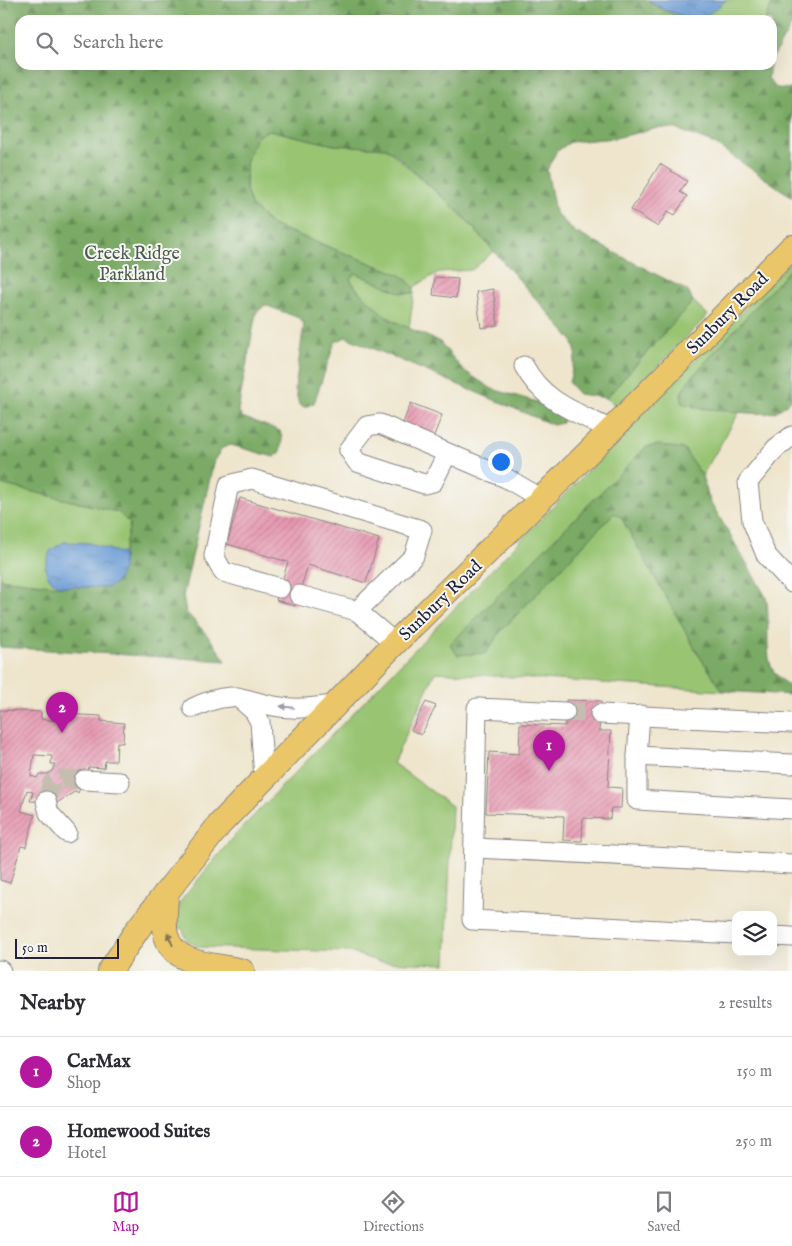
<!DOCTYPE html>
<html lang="en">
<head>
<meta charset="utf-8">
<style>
  body { margin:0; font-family:"IM FELL English",serif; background:#f7f7f7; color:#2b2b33 }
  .controls { position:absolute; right:15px; bottom:15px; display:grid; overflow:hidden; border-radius:10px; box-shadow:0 5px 20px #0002 }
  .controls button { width:45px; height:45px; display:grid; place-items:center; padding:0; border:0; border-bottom:1px solid #e1e1e2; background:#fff; color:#2b2b33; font:25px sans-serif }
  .scale { position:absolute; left:15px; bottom:12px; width:104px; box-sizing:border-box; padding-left:5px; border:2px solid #22223b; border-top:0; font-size:14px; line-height:18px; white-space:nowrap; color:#22223b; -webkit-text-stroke:4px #f6f6f2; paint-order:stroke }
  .you { position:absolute; left:500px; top:461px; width:18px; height:18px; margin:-12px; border:4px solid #fff; border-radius:50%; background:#1a73e8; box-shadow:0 0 0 8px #1a73e833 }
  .badge { display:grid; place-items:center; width:32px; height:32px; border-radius:50%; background:#b5179e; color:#fff; font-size:16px; font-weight:700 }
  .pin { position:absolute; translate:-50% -41px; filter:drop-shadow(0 1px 2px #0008) }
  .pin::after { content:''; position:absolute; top:26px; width:18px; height:15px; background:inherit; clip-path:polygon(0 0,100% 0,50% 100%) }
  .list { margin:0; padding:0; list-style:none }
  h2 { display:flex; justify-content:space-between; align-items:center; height:65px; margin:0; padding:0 20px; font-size:21px }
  h2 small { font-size:16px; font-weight:400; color:#7c7c81 }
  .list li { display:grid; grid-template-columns:32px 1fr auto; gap:15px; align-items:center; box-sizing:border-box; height:70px; padding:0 20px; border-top:1px solid #e1e1e2 }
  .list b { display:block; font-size:19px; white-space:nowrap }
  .list p { margin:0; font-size:16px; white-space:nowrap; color:#7c7c81 }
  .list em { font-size:16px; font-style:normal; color:#7c7c81 }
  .icon { flex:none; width:28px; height:28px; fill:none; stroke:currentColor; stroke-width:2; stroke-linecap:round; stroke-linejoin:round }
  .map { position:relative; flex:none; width:792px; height:971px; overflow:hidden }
  .search { position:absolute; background:#fff; box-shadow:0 5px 20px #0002; left:15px; right:15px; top:15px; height:55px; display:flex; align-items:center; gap:12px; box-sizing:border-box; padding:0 18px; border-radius:15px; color:#7c7c81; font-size:19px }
  .sheet { height:205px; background:#fff }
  nav { display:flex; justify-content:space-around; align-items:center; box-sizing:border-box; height:70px; border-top:1px solid #e1e1e2; background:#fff; font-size:14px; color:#7c7c81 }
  nav a { display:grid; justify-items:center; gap:2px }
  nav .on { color:#b5179e }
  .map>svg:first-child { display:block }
  .green { fill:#99c573; stroke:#5e7457 }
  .forest { fill:url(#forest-firs); stroke:#4e6650 }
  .water { fill:url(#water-ripples); stroke:#475f88 }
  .building { fill:url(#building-hatch); fill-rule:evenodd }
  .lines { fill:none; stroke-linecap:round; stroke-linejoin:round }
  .minor-tunnel { stroke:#c5beaf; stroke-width:19; stroke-dasharray:19 9; stroke-linecap:butt }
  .minor-casing { stroke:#888484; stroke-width:21 }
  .major-casing { stroke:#888484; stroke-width:26 }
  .minor { stroke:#fff; stroke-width:19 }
  .major { stroke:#ebc669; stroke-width:24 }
  .oneway { fill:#9c9ca7 }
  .oneway2 { fill:#867452 }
  .labels { text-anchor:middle; stroke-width:4; stroke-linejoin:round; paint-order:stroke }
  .park-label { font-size:18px; fill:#4c5b4f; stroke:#f6f6f2 }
  .street-label { font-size:18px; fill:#22223b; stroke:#f6f6f2 }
</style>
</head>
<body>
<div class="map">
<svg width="792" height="971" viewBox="0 0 792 971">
  <defs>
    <pattern id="forest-firs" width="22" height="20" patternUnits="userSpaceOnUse" patternTransform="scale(1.25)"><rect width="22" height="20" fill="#7aaa65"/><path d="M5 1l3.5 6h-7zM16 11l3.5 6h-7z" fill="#648a54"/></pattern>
    <pattern id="water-ripples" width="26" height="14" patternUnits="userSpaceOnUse" patternTransform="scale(1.25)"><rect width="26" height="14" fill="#6c9cd5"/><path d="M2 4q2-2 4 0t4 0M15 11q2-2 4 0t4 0" fill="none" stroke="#587fae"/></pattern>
    <pattern id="building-hatch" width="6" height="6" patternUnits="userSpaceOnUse" patternTransform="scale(1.25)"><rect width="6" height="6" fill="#e690ac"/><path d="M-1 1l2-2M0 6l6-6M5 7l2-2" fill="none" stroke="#ba758d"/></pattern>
  </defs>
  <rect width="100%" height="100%" fill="#f6f6f2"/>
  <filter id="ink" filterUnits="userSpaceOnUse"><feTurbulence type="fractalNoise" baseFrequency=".02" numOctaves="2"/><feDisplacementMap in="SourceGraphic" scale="10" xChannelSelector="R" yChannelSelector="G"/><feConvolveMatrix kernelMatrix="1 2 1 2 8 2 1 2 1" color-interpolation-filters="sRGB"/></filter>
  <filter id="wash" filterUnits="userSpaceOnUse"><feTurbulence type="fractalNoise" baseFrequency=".0096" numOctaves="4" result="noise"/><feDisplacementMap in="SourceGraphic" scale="20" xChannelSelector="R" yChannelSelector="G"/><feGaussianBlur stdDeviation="1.12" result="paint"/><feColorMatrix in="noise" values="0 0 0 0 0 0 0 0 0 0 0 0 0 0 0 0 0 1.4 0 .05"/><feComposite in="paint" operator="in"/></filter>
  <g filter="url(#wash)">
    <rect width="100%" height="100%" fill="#eee5cc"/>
    <g class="green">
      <polygon points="726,0 774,0 765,20 709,20 704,16"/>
      <polygon points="269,130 334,145 386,148 460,213 494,251 472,270 439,272 414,287 401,275 272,225 251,205 246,189 246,163 256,137"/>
      <polygon points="792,260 792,267 689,380 681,393 694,408 740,411 702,476 684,449 450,644 486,653 500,632 614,513 621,517 698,654 723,691 435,672 393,763 452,806 446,964 380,962 349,952 199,947 187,940 182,928 173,928 179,903 233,837"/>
      <path d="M 355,273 L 401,293 L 414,293 L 409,328 C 385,318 364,301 350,279 Z"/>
      <polygon points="693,301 708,315 618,407 606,398"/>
      <polygon points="0,484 118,512 130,524 123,554 89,543 64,542 49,578 59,586 0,579"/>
    </g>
    <g class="forest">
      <path d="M 0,0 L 648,0 C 657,8 673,14 686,16 C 695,16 702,14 709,20 L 20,20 L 20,65 L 770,65 L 768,78 L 776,88 L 792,89 L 792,197 L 715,144 L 676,129 L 658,128 L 615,138 L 570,142 L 556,152 L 547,170 L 555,212 L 575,232 L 688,291 L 693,301 L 606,398 L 579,394 L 569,383 L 576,353 L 572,340 L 460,213 L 395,154 L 386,148 L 334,145 L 269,130 L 256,137 L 246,163 L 246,189 L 251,205 L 272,225 L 401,275 L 414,287 L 414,293 L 401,293 L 355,273 L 350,279 L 358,291 L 389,319 L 440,342 L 463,370 L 492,389 L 565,410 L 562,423 L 553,425 L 346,337 L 335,342 L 314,403 L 305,407 L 299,405 L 295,388 L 304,324 L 299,318 L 265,305 L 256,313 L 238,410 L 242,417 L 280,431 L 282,439 L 280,453 L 274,457 L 231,445 L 222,448 L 214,461 L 183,596 L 186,612 L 209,637 L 226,661 L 0,647 L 0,579 L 59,586 L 107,588 L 123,570 L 123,554 L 130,524 L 118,512 L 0,484 Z"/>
      <polygon points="774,0 792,0 792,24 772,59 772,20 765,20"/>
      <path d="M 792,267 L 792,398 C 787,404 779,412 770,413 C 754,415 697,409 682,403 L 681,393 L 689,380 Z"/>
      <path d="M 659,445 L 684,449 L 702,476 L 710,501 L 766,597 C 771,616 763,657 774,672 C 779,678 786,684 792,689 L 792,695 L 723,691 L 698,654 L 621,517 L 614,513 L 500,632 L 486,653 L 457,655 L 450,644 L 646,447 Z"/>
    </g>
    <g class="water">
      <path d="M 648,0 L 726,0 C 720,5 711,14 703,16 C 687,20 660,10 648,0 Z"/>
      <polygon points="64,542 89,543 123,554 123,570 116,583 107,588 59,586 49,578 45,568 50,551"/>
    </g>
    <g id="blocks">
      <g class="building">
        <polygon points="660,164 687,181 680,192 687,196 675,215 668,211 658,227 631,210"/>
        <polygon points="435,277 458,279 456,298 433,295"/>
        <polygon points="493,289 498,325 481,328 476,292"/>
        <polygon points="411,403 442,415 433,438 402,425"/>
        <polygon points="240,498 379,539 366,583 308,565 295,606 276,600 288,562 227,544"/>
        <polygon points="566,700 601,701 599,731 611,731 608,787 622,788 621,808 611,808 610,819 583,818 582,841 563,840 564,816 486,813 489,752 519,754 520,724 565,726"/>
        <polygon points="426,702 436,706 421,735 411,730"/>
        <path d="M 0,710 L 41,712 L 41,719 L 59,721 L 61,714 L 101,716 L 101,721 L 124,723 L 123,743 L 117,742 L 116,761 L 105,761 L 104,768 L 89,767 L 78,793 L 76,791 L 55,804 L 55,802 L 30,801 L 33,792 L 27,790 L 21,811 L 35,815 L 26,847 L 21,846 L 10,883 L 0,880 ZM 34,755 L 52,756 L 51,764 L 55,764 L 52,771 L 47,774 L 39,774 L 37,778 L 31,776 Z"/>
      </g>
    </g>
  </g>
  <g filter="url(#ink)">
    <use href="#blocks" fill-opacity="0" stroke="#888484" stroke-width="1"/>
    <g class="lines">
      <g class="minor-tunnel">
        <polyline points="565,712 600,714"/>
        <polyline points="46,801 52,783 64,779 84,780"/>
      </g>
      <defs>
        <g id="minor">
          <path d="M 524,366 C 544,403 575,411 611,430"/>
          <polyline points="792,436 776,448 748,482 752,521 766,555 792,583"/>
          <polyline points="447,454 433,482 424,484 357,462 349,450 367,426 380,424 506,478 542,499"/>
          <polyline points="280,588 223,572 214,556 229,485 252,479 422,530 414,556 357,611 395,643"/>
          <polyline points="299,595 357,611"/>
          <polyline points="238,697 254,711 260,722 264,778"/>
          <path d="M 193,708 C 241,684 248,707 292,708 C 306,709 321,706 335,705"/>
          <polyline points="565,712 477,708 472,920 736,934"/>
          <polyline points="600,714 792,723"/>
          <polyline points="640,715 637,756 637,800 792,809"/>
          <polyline points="637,756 792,764"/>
          <polyline points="84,780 120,782"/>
          <polyline points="46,801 49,813 67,833"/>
          <polyline points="475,848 792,864"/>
          <polyline points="773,936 792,937"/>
          <polyline points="0,970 1,971"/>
        </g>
        <g id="major">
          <path d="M 166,893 C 166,906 163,922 166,935 C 174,967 217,964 242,971"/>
          <polyline points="110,971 137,930 220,824 395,643 611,430 792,247"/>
        </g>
      </defs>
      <use href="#minor" class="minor-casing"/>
      <use href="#major" class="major-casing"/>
      <use href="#minor" class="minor"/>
      <use href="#major" class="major"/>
    </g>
    <defs><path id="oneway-solid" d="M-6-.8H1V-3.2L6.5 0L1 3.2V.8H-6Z" transform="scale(1.25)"/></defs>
    <use class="oneway" href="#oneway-solid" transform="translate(287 707) rotate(-173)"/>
    <use class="oneway2" href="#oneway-solid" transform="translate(170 939) rotate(-113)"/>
  </g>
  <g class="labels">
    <g class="park-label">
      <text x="132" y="259">Creek Ridge<tspan x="132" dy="21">Parkland</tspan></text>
    </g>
    <g class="street-label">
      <text transform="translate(727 313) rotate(-45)" y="6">Sunbury Road</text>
      <text transform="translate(440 600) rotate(-44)" y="6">Sunbury Road</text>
    </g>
  </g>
</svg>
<div class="controls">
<button><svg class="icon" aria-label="layers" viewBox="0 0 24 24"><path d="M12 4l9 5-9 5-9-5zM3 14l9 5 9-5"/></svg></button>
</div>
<div class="scale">50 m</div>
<div class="you"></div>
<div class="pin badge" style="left:549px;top:771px">1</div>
<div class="pin badge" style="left:62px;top:733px">2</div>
<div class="search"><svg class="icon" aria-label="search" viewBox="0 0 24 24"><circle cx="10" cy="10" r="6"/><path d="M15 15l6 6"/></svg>Search here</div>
</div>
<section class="sheet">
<h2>Nearby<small>2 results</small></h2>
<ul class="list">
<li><span class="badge">1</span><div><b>CarMax</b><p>Shop</p></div><em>150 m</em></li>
<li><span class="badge">2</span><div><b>Homewood Suites</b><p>Hotel</p></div><em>250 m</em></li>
</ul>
</section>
<nav>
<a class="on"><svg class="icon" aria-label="map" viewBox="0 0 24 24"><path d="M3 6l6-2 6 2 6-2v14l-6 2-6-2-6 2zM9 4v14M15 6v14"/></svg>Map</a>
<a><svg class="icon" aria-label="directions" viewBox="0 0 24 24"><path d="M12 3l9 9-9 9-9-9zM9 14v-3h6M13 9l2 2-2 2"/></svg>Directions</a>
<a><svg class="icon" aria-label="saved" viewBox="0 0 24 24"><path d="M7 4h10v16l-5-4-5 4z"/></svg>Saved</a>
</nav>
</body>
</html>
